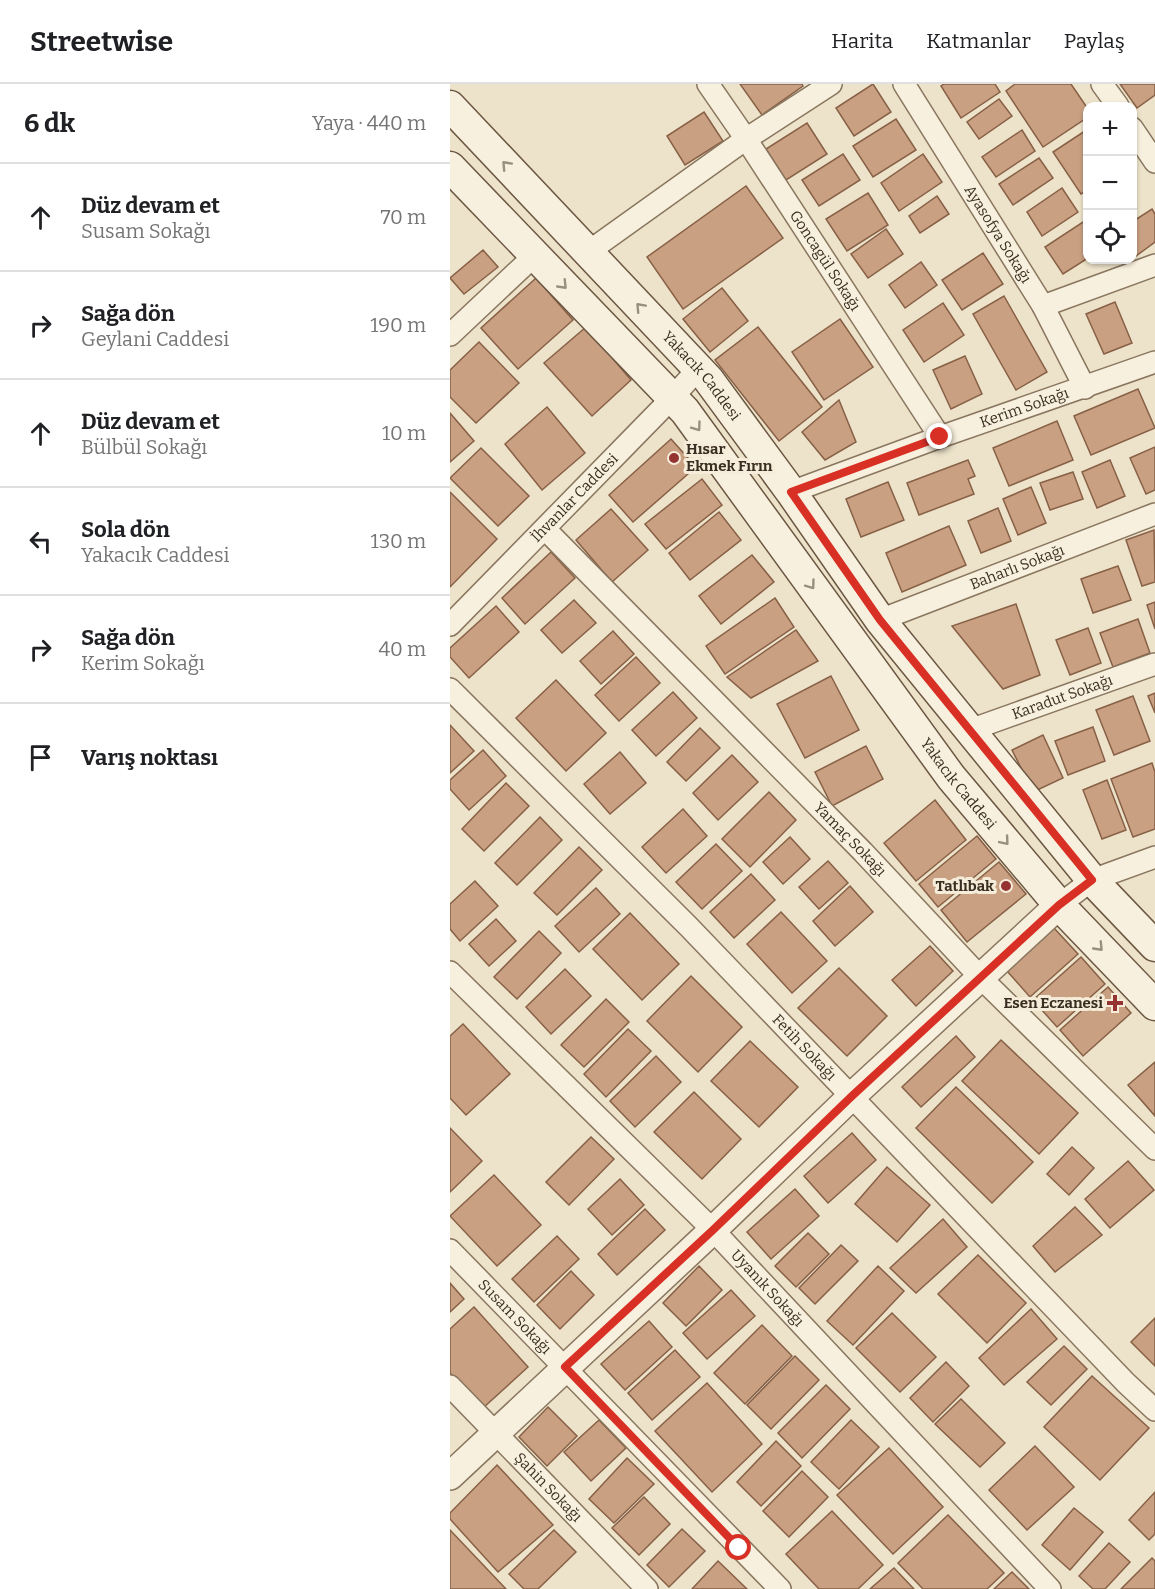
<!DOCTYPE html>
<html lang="tr">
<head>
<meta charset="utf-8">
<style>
  body { margin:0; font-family:Bitter,serif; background:#f6f6f6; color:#202124 }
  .controls { position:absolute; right:18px; top:18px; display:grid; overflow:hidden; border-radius:12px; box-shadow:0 2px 4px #0004 }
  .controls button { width:54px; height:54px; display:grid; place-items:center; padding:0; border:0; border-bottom:2px solid #e0e0e0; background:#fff; color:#202124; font:30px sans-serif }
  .stop { position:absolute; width:18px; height:18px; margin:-14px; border:4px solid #d93025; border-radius:50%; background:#fff }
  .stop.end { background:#d93025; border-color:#fff; box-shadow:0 2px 6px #0008 }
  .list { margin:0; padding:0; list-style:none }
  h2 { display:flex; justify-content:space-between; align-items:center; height:78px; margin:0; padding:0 24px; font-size:26px }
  h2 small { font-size:20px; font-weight:400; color:#757577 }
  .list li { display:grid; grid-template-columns:39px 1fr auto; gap:18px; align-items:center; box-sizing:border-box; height:108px; padding:0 24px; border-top:2px solid #e0e0e0 }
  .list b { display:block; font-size:22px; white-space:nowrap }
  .list p { margin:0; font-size:20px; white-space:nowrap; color:#757577 }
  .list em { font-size:20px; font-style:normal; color:#757577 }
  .icon { flex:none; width:33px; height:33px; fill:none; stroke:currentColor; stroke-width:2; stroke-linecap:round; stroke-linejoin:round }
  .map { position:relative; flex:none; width:705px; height:1505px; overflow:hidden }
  header { display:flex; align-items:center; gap:36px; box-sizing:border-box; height:84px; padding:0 30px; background:#fff; border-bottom:2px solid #e0e0e0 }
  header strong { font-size:28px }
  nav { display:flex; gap:33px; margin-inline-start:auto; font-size:21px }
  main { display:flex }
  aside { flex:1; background:#fff }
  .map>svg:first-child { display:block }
  .building { fill:#c9a082; stroke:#876046; stroke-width:1.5 }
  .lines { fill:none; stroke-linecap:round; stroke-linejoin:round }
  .minor-casing { stroke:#89765f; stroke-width:24 }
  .tertiary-casing { stroke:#89765f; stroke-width:30 }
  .secondary-casing { stroke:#6b5742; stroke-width:33 }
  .minor { stroke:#f8f0de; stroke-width:21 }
  .tertiary { stroke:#f8f0de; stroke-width:27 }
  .secondary { stroke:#f8f0de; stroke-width:30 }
  .oneway { stroke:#998f80 }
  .route { stroke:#d93025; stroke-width:8 }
  .poi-dot { fill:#953232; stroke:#f5edda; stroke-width:2 }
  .labels { text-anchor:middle; stroke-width:6; stroke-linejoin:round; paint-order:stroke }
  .street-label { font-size:15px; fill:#3a2e22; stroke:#f5edda }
  .poi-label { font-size:15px; font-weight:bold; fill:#3a2e22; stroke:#f5edda; text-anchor:end }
</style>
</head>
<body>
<header>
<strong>Streetwise</strong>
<nav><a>Harita</a><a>Katmanlar</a><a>Paylaş</a></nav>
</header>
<main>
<aside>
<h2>6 dk<small>Yaya · 440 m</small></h2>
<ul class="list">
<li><svg class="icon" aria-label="ahead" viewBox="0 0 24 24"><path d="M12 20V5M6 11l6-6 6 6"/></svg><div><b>Düz devam et</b><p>Susam Sokağı</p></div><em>70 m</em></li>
<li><svg class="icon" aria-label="right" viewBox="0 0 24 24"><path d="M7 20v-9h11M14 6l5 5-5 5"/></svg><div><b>Sağa dön</b><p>Geylani Caddesi</p></div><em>190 m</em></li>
<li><svg class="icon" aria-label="ahead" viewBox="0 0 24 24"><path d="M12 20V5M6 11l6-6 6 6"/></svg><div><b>Düz devam et</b><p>Bülbül Sokağı</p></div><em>10 m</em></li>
<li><svg class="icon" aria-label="left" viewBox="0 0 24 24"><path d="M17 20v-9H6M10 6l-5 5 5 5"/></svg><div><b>Sola dön</b><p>Yakacık Caddesi</p></div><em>130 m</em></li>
<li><svg class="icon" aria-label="right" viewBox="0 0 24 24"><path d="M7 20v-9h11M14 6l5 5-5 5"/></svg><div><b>Sağa dön</b><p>Kerim Sokağı</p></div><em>40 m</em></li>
<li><svg class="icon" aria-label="arrive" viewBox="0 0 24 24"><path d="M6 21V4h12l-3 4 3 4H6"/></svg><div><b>Varış noktası</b></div></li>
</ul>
</aside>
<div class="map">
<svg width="705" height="1505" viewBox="0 0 705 1505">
  <rect width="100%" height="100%" fill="#ede3ca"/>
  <g class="building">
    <polygon points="290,0 352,0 353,2 312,31"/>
    <polygon points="423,0 441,28 404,52 386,24"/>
    <polygon points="494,0 545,0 550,8 511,34 491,2"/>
    <polygon points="565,0 621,0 638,25 638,33 593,63 556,7"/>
    <polygon points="670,0 705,0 705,11 687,24"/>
    <polygon points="549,15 562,32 529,55 517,38"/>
    <polygon points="254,28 273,57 235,81 217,52"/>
    <polygon points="446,35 466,66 423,93 403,62"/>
    <polygon points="357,39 377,70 336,96 316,65"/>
    <polygon points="638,45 638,106 631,110 603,68"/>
    <polygon points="572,46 585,67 546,93 532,73"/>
    <polygon points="393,70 410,96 369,122 352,96"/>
    <polygon points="473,70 492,98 449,127 431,99"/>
    <polygon points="589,74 603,94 563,121 549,100"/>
    <polygon points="296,102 333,154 233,225 197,173"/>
    <polygon points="612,104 628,128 592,152 577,128"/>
    <polygon points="418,109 438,141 397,167 376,135"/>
    <polygon points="487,112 499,130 470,149 459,132"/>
    <polygon points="702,125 705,130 705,158 686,172 682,167 682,138"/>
    <polygon points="636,136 638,139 638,174 613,190 595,163"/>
    <polygon points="436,145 453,170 418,194 401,170"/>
    <polygon points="33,166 48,183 14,210 0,194"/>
    <polygon points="533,169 553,200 512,226 492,196"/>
    <polygon points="471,178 487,201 455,224 439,201"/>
    <polygon points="86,194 123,236 68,285 31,244"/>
    <polygon points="272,204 298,237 260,268 233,235"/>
    <polygon points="554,212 597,288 566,306 523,230"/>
    <polygon points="665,218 682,259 654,270 636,230"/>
    <polygon points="493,219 514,251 474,278 453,246"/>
    <polygon points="390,235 423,283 374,316 342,268"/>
    <polygon points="136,243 181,296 142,332 94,279"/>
    <polygon points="308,243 372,323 329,357 265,276"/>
    <polygon points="29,258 69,299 26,339 0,313 0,286"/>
    <polygon points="515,272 532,310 501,325 483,286"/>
    <polygon points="688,305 705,344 641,371 624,332"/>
    <polygon points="389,316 406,358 375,376 352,348"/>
    <polygon points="97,323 135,369 92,406 55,360"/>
    <polygon points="0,329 24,357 0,378"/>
    <polygon points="607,337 623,376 559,402 543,364"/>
    <polygon points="221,355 246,383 183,438 159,411"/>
    <polygon points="705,363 705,406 696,410 680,374"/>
    <polygon points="31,364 79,412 48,442 0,394"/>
    <polygon points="518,376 525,392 518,395 524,410 469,431 457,399"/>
    <polygon points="660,376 675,412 647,424 632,388"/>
    <polygon points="623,388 633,415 600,426 590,399"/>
    <polygon points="252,395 272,421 216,465 195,440"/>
    <polygon points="438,398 454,436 411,453 396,415"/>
    <polygon points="581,403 596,439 568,451 553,415"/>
    <polygon points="0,408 47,455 0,503"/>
    <polygon points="548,424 561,457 531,469 518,437"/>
    <polygon points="161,425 198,466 162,498 126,456"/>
    <polygon points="269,428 291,456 240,496 219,469"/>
    <polygon points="499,442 516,481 452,508 436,469"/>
    <polygon points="704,446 705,498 692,502 676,456"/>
    <polygon points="101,468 125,494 75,540 52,514"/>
    <polygon points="302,471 324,498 271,540 249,512"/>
    <polygon points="668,482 681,516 643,529 631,495"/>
    <polygon points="325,514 344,543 275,590 256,562"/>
    <polygon points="124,516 146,539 112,569 91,546"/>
    <polygon points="705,518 705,545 697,521"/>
    <polygon points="566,520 590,591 553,605 502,542"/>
    <polygon points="46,522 69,548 19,594 0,573 0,564"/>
    <polygon points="688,535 700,569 663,583 650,549"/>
    <polygon points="638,544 651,579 620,591 606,556"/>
    <polygon points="346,546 368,577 301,614 277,593"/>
    <polygon points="163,547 184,570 151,600 130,577"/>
    <polygon points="186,573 210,599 169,637 145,611"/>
    <polygon points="381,592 409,646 355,674 327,620"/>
    <polygon points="106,596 156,649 116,687 66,634"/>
    <polygon points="223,608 247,634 206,672 182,646"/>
    <polygon points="705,609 705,629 698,612"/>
    <polygon points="683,612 700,657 664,671 646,626"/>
    <polygon points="0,641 24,667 0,689"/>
    <polygon points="643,643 655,677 618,691 605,657"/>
    <polygon points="250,644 270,664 236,697 217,678"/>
    <polygon points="593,651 613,694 583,708 562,666"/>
    <polygon points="416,662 433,695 382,722 365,688"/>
    <polygon points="33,666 56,692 19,726 0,705 0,696"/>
    <polygon points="170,668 196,699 160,730 134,700"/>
    <polygon points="282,671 308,698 268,736 243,709"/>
    <polygon points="702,679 705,688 705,745 683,753 661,695"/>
    <polygon points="657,696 676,746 652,755 633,706"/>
    <polygon points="56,699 79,722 34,767 12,745"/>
    <polygon points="319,708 346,736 300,783 272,755"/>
    <polygon points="485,716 516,756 466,797 434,759"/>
    <polygon points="233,725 257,752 216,789 192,763"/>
    <polygon points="90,733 112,756 67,801 45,779"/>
    <polygon points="527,752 546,775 488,823 469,800"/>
    <polygon points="340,753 360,775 333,800 313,778"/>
    <polygon points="266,760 292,787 252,825 226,798"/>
    <polygon points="129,763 152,786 107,831 84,809"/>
    <polygon points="378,777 398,799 369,825 349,803"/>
    <polygon points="549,778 576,810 517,858 491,826"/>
    <polygon points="301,790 325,816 284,854 260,828"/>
    <polygon points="25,797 48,822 10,857 0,845 0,820"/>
    <polygon points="400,802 423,828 385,862 363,837"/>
    <polygon points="146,804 170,830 129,868 105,842"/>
    <polygon points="331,828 377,877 342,909 297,860"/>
    <polygon points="180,829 229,880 192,916 143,865"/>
    <polygon points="46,835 66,857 39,882 19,860"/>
    <polygon points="604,844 628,870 580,913 557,887"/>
    <polygon points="89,847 111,869 67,915 44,893"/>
    <polygon points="480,862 503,887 466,922 442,896"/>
    <polygon points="631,873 655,900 607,943 583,916"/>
    <polygon points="389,884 437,932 397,972 348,924"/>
    <polygon points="115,885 141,912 101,950 76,923"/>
    <polygon points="241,892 292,943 248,988 197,937"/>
    <polygon points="658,903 681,929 633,972 610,946"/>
    <polygon points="156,915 179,938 134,983 111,961"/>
    <polygon points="13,940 60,990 16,1031 0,1014 0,952"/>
    <polygon points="178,945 201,967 156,1013 134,990"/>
    <polygon points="506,952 525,973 471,1023 452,1003"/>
    <polygon points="551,956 628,1029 589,1070 512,997"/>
    <polygon points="300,957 348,1003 309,1043 261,997"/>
    <polygon points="206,972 231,998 185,1043 160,1017"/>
    <polygon points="705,978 705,1032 678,1001"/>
    <polygon points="506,1003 583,1078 542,1119 466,1044"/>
    <polygon points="244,1008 291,1055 252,1095 204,1048"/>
    <polygon points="0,1044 32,1077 0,1108"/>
    <polygon points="402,1049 426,1076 378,1119 354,1092"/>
    <polygon points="141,1053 164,1075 119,1121 96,1098"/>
    <polygon points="622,1063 644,1084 619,1111 597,1090"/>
    <polygon points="678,1077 704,1106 660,1144 635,1115"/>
    <polygon points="437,1083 480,1121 447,1158 405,1120"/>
    <polygon points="44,1091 91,1141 47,1182 0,1132"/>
    <polygon points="170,1095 194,1121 162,1151 138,1125"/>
    <polygon points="345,1105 369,1132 321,1175 297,1148"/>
    <polygon points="625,1123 652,1151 605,1188 583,1162"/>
    <polygon points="195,1125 215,1146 167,1191 148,1170"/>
    <polygon points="493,1135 517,1163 466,1209 440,1184"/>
    <polygon points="358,1149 379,1170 346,1203 325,1182"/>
    <polygon points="107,1152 129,1175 84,1218 62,1195"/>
    <polygon points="391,1161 408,1177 365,1220 349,1204"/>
    <polygon points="528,1171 576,1219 537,1259 488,1210"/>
    <polygon points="249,1182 272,1206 236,1242 213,1219"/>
    <polygon points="428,1182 454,1207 403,1261 377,1237"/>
    <polygon points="121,1187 144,1211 110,1245 87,1221"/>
    <polygon points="0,1199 14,1215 0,1228"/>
    <polygon points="281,1206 305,1232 257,1275 233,1249"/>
    <polygon points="24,1223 78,1283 33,1324 0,1289 0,1245"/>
    <polygon points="581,1225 607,1255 554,1301 529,1274"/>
    <polygon points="442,1229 486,1273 450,1308 406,1264"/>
    <polygon points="705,1234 705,1282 681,1258"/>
    <polygon points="199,1237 222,1263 175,1306 151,1280"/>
    <polygon points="312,1241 342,1272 295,1320 264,1289"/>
    <polygon points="614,1262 637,1285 601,1321 577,1298"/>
    <polygon points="225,1266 250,1293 202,1336 178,1309"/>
    <polygon points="345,1272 369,1296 321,1345 297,1321"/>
    <polygon points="496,1278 519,1302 483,1338 460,1314"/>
    <polygon points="642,1292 699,1344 650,1396 594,1343"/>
    <polygon points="257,1299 312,1360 262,1408 205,1347"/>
    <polygon points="376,1301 400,1325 352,1374 328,1349"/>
    <polygon points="511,1315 555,1359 530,1383 485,1340"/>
    <polygon points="98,1323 127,1352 97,1382 69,1353"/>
    <polygon points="149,1336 176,1364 141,1397 114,1368"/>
    <polygon points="401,1336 429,1363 389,1405 361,1378"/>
    <polygon points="326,1357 351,1382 311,1422 287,1398"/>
    <polygon points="585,1362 624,1403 577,1446 539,1406"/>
    <polygon points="439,1364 493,1423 443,1470 387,1411"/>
    <polygon points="177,1374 204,1400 164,1439 139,1415"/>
    <polygon points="47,1381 103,1441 48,1488 0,1435 0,1429"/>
    <polygon points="352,1387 378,1413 339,1453 313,1427"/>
    <polygon points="705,1408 705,1450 699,1456 679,1436"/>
    <polygon points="194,1413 220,1440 189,1471 162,1444"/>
    <polygon points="624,1424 653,1448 620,1486 592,1461"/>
    <polygon points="382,1427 433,1481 408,1505 369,1505 336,1470"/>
    <polygon points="498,1431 554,1489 537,1505 473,1505 448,1479"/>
    <polygon points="232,1445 255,1467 219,1503 197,1481"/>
    <polygon points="0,1446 56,1505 0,1505"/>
    <polygon points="104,1446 126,1468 88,1505 74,1505 59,1490"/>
    <polygon points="659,1459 680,1478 655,1505 643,1505 629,1492"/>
    <polygon points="702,1474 705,1477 705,1505 671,1505"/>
    <polygon points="268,1477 297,1505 242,1505"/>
    <polygon points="444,1484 464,1505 420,1505"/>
    <polygon points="562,1488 579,1505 544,1505"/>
  </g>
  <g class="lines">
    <defs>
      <g id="minor">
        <path id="s1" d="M 258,0 L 296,55 L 490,353"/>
        <path id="s2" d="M 454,0 L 593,222 L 635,304"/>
        <polyline points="652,0 668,22"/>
        <polyline points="682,44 705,78"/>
        <polyline points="138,168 296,55 381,0"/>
        <polyline points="593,222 705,181"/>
        <polyline points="0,251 85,171"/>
        <path id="s3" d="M 341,408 L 490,353 L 705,278"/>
        <path id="s4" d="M 95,445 L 413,768 L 531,894 L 705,1065"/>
        <path id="s5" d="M 430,536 L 705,430"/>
        <path id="s6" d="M 0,541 L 222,314 L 248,285"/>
        <path id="s7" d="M 0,605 L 239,843 L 676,1299 L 705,1326"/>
        <path id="s8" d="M 520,646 L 705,580"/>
        <polyline points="609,821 642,796 705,773"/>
        <path id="s9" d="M 0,888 L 263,1146 L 600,1505"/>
        <path id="s10" d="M 0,1166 L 330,1505"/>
        <path id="s11" d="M 0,1302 L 197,1505"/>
      </g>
      <polyline id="tertiary" points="0,1392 263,1146 402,1012 609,821"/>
      <g id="secondary">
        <path id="s12" d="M 0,22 L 258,295 L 341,408 L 430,536 L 642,796 L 705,862"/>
        <path id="s13" d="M 0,83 L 235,327 L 501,693 L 609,821 L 705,921"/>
      </g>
    </defs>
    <use href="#minor" class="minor-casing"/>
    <use href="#tertiary" class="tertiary-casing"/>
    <use href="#secondary" class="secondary-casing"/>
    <use href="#minor" class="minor"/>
    <use href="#tertiary" class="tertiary"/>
    <use href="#secondary" class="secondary"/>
  </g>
  <defs><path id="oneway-chevron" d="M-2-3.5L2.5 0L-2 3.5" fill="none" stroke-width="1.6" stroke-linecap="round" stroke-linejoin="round" transform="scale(1.5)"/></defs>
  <g class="oneway">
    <use href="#oneway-chevron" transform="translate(56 81) rotate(-133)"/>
    <use href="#oneway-chevron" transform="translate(113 201) rotate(46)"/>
    <use href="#oneway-chevron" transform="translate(190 223) rotate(-133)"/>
    <use href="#oneway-chevron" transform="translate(247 343) rotate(54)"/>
    <use href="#oneway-chevron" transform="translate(361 501) rotate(54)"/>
    <use href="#oneway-chevron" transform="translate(555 757) rotate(50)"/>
    <use href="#oneway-chevron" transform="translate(649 863) rotate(46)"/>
  </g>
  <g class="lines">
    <polyline class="route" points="289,1464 115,1283 263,1146 402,1012 609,821 642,796 430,536 341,408 490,353"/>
  </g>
  <g class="poi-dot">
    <circle cx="224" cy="374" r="6"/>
    <circle cx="556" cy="802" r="6"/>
    <path d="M662 910h6v6h6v6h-6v6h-6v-6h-6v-6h6z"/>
  </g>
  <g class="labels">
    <g class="street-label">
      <text dy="5" stroke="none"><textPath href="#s2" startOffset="177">Ayasofya Sokağı</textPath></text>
      <text dy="5" stroke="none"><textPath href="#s1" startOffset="212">Goncagül Sokağı</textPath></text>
      <text dy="5" stroke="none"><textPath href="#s12" startOffset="369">Yakacık Caddesi</textPath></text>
      <text dy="5" stroke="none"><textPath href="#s3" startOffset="248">Kerim Sokağı</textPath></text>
      <text dy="5" stroke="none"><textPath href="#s6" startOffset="178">İhvanlar Caddesi</textPath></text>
      <text dy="5" stroke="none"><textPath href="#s5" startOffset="147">Baharlı Sokağı</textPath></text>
      <text dy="5" stroke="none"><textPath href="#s8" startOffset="98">Karadut Sokağı</textPath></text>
      <text dy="5" stroke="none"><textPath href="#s13" startOffset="801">Yakacık Caddesi</textPath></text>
      <text dy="5" stroke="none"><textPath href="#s4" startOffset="435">Yamaç Sokağı</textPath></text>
      <text dy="5" stroke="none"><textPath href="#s7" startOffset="504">Fetih Sokağı</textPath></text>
      <text dy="5" stroke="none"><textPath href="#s9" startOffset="448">Uyanık Sokağı</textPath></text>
      <text dy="5" stroke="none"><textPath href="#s10" startOffset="93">Susam Sokağı</textPath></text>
      <text dy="5" stroke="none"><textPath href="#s11" startOffset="141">Şahin Sokağı</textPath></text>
    </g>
    <g class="poi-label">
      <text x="236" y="370" text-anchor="start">Hısar<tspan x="236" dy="17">Ekmek Fırın</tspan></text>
      <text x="544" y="807">Tatlıbak</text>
      <text x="653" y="924">Esen Eczanesi</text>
    </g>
  </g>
</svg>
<div class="controls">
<button>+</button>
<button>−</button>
<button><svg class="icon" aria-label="locate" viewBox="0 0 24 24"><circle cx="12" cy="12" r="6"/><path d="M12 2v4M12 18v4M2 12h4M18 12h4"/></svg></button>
</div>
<div class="stop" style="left:289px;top:1464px"></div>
<div class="stop end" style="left:490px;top:353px"></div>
</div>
</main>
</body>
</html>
